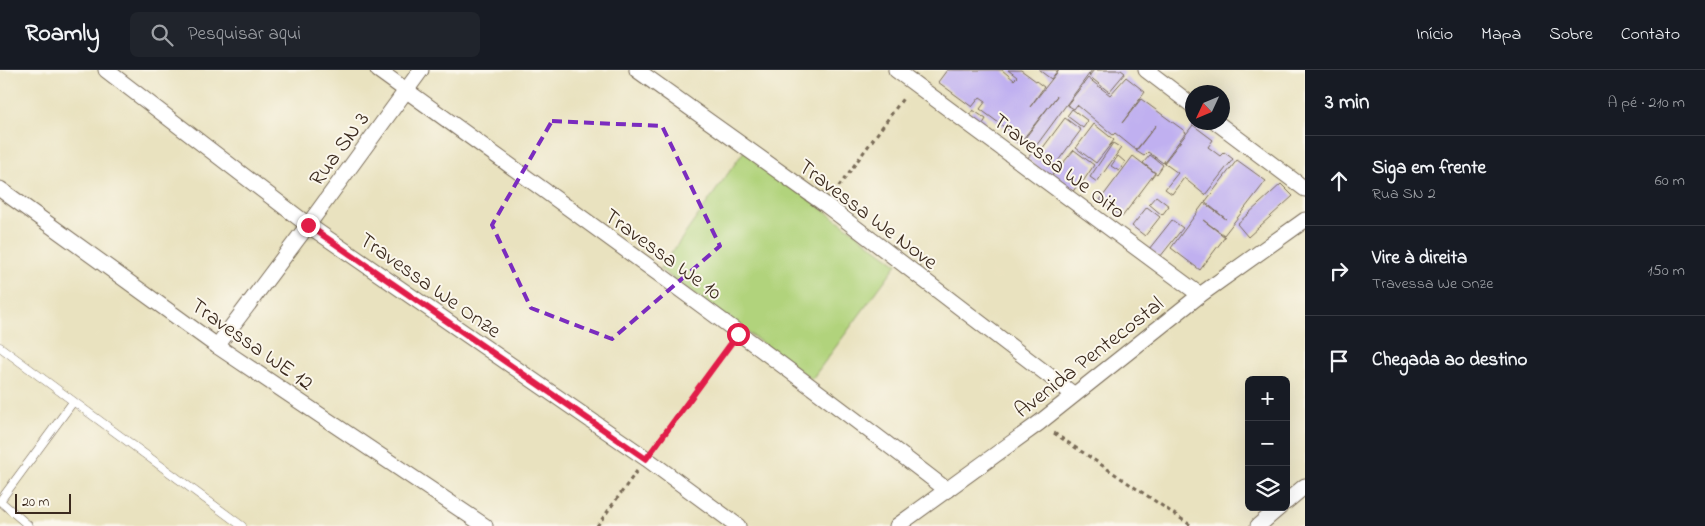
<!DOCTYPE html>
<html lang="pt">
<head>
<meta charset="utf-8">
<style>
  body { margin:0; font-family:"Indie Flower",sans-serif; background:#20242c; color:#f1f3f6 }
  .controls { position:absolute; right:15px; bottom:15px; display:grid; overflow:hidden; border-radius:8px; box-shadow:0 5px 20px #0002 }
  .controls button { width:45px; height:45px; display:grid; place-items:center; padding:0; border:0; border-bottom:1px solid #363941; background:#171b24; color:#f1f3f6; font:25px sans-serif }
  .compass { position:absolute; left:1185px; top:15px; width:45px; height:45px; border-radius:50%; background:#171b24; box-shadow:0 5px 20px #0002; rotate:226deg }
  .scale { position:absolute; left:15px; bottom:12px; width:56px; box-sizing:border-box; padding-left:5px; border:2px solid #3b2a1e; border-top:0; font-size:14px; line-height:18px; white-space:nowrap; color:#3b2a1e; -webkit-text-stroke:4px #fbf7ec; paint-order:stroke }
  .stop { position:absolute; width:15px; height:15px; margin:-11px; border:4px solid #e11d48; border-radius:50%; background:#fff }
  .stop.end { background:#e11d48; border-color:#fff; box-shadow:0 1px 5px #0008 }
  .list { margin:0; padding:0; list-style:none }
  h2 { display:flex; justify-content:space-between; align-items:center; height:65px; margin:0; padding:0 20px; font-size:21px }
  h2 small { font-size:16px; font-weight:400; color:#9ea1a6 }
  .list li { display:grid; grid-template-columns:32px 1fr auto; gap:15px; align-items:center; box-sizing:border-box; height:90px; padding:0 20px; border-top:1px solid #363941 }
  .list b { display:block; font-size:19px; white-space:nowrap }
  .list p { margin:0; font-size:16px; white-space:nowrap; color:#9ea1a6 }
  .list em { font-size:16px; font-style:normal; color:#9ea1a6 }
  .icon { flex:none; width:28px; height:28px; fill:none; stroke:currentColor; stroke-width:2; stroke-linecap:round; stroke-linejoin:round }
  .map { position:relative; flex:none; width:1305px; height:456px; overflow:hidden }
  header { display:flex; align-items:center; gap:30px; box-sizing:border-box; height:70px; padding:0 25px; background:#171b24; border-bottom:1px solid #363941 }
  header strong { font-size:24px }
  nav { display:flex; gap:28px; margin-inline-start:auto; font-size:18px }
  .search { width:350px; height:45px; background:#20242c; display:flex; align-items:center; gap:12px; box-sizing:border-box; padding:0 18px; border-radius:8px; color:#9ea1a6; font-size:19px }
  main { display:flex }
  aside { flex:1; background:#171b24 }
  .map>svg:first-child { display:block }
  .green { fill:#b1d37b; stroke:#767e4c }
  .building { fill:#c0b0f0 }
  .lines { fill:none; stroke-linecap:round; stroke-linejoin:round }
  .service-casing { stroke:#786a56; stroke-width:9 }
  .minor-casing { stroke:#786a56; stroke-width:17 }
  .path { stroke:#786a56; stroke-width:3; stroke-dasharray:4 4; stroke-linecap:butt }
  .service { stroke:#fff; stroke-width:8 }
  .minor { stroke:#fff; stroke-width:15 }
  .route { stroke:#e11d48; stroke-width:6 }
  .marked { fill:none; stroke:#7b2cbf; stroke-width:4; stroke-dasharray:10 6; stroke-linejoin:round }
  .labels { text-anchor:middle; stroke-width:4; stroke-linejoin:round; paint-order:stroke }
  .street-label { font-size:22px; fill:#3b2a1e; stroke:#fbf7ec }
</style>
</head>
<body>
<header>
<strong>Roamly</strong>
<div class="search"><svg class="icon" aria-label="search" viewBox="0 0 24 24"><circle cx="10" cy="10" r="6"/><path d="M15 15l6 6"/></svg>Pesquisar aqui</div>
<nav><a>Início</a><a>Mapa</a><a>Sobre</a><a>Contato</a></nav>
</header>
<main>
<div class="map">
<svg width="1305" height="456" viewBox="0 0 1305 456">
  <rect width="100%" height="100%" fill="#fbf7ec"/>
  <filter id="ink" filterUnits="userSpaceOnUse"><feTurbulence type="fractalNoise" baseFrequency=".02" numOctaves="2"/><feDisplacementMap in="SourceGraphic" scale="10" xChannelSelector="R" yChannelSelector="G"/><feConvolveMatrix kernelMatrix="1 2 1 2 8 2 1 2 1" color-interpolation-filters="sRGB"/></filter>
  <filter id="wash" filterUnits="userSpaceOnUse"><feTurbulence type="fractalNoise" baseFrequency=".0096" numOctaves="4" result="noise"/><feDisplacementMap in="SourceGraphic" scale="20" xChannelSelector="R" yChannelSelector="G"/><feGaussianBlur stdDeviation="1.12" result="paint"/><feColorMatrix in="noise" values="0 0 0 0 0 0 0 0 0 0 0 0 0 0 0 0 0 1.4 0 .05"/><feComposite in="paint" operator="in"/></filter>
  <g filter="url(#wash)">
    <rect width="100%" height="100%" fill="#e9e2bf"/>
    <polygon class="green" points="744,81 897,194 812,309 660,199"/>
    <g id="blocks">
      <g class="building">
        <polygon points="947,0 1002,0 1014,10 1017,7 1008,0 1021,0 1044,17 1030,37 1059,0 1092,0 1033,80 1022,72 1057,26 1019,74 1008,65 1011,62 980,39 986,31 980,27 972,37 938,12"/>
        <polygon points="1039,0 1058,0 1051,9"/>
        <polygon points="1094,0 1121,0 1125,3 1109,22 1089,6"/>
        <polygon points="1126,7 1145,22 1122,53 1141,29 1186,62 1163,93 1148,82 1144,86 1136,81 1156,55 1136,80 1115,63 1113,65 1077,35 1074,39 1067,35 1088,8 1110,25"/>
        <polygon points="1072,39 1088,51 1083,58 1067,46"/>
        <polygon points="973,40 986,49 981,57 968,47"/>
        <polygon points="1065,48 1081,60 1055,95 1039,83"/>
        <polygon points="1094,54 1114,70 1096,93 1076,78"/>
        <polygon points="1193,55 1213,70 1208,77 1220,86 1224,82 1233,89 1205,125 1184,108 1172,124 1165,119 1178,103 1164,93"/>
        <polygon points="1113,73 1121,78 1097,112 1090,107"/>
        <polygon points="1034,80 1057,98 1050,107 1027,89"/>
        <polygon points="1074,80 1094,95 1080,116 1078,114 1072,123 1051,107"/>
        <polygon points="1150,85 1163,95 1157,104 1143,93"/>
        <polygon points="1118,86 1125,92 1119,101 1111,96"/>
        <polygon points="1133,86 1155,103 1122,147 1100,130"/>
        <polygon points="1237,90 1266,111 1224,165 1203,150 1225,167 1200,200 1171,178 1204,133 1226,149 1205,132"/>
        <polygon points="1281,114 1293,126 1248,167 1237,154"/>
        <polygon points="1156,126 1169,136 1162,145 1149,134"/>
        <polygon points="1147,137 1160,147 1145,166 1132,156"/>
        <polygon points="1172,150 1183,158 1160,187 1149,179"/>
      </g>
    </g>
  </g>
  <g filter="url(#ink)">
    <use href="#blocks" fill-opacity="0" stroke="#786a56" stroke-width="1"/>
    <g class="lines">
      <defs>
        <g id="service">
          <polyline points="0,277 242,456"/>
          <polyline points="0,431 73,332"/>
          <polyline points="0,431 29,456"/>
        </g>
        <g id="minor">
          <polyline points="106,0 308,155 647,389 738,456"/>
          <path d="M 378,0 C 569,138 760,276 947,420"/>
          <polyline points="637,0 826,135 1073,324"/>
          <polyline points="896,0 1200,225"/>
          <polyline points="1146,0 1192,35"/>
          <polyline points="1216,52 1305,119"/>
          <polyline points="0,119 217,276 485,456"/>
          <polyline points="217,276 308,155 421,0"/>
          <polyline points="1286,432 1305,416"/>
          <polyline points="897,456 1039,353 1200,225 1305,150"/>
          <polyline points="1258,456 1280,437"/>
        </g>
      </defs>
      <use href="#service" class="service-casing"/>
      <use href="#minor" class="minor-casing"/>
      <g class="path">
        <polyline points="834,123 904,27"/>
        <polyline points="1054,363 1192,456"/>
        <polyline points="656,376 729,276"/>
        <polyline points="597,456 637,401"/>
      </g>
      <use href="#service" class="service"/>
      <use href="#minor" class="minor"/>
    </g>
  </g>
  <g class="lines" filter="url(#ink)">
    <polyline class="route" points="308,155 646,389 738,264"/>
  </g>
  <path class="marked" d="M 552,51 L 662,56 L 720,176 L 612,269 L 531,238 L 492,155 Z"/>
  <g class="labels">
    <g class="street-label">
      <text transform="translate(338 78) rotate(-54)" y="8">Rua SN 3</text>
      <text transform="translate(1060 95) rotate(37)" y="8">Travessa We Oito</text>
      <text transform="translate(869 143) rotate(37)" y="8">Travessa We Nove</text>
      <text transform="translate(664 183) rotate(36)" y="8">Travessa We 10</text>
      <text transform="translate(431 214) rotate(35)" y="8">Travessa We Onze</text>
      <text transform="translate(253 273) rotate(35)" y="8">Travessa WE 12</text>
      <text transform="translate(1088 286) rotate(-38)" y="8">Avenida Pentecostal</text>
    </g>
  </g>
</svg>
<div class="controls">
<button>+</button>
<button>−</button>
<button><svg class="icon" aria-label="layers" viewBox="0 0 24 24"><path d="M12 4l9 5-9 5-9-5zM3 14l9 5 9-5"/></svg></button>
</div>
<svg class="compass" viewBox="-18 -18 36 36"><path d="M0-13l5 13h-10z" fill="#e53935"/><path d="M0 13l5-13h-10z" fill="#9ea1a6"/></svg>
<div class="scale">20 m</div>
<div class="stop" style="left:738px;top:264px"></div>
<div class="stop end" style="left:308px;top:155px"></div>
</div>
<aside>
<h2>3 min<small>A pé · 210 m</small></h2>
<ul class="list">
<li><svg class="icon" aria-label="ahead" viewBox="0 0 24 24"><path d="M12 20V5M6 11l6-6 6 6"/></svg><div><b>Siga em frente</b><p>Rua SN 2</p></div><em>60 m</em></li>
<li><svg class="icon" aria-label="right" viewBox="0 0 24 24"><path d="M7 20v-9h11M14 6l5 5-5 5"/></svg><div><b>Vire à direita</b><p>Travessa We Onze</p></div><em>150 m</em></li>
<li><svg class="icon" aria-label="arrive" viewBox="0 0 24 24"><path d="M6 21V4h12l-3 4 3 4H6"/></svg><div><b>Chegada ao destino</b></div></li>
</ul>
</aside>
</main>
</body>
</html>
